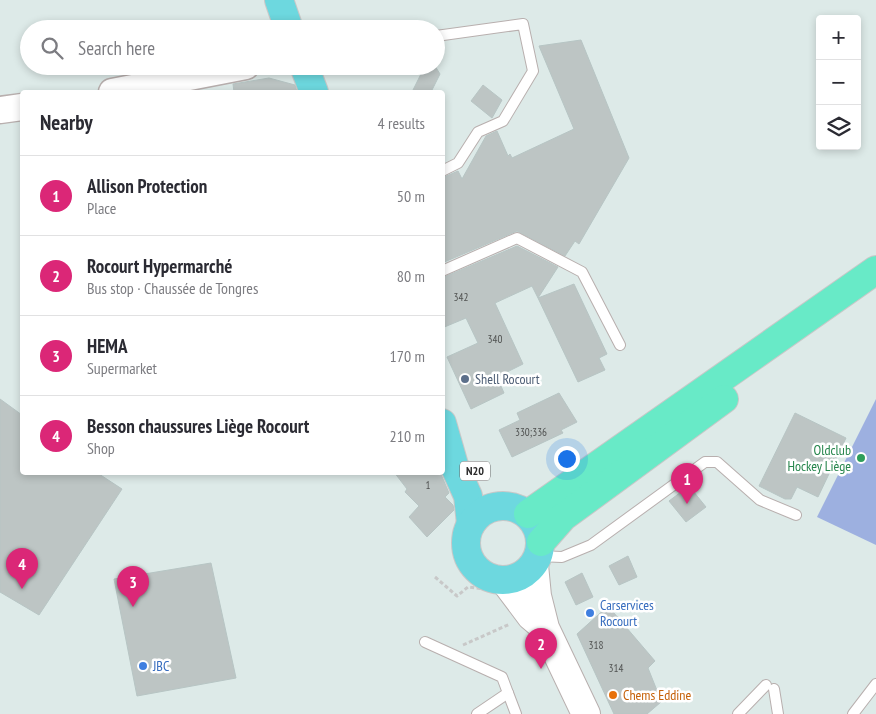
<!DOCTYPE html>
<html lang="en">
<head>
<meta charset="utf-8">
<style>
  body { margin:0; font-family:"PT Sans Narrow",sans-serif; background:#f7f7f7; color:#2b2b33 }
  .controls { position:absolute; right:15px; top:15px; display:grid; overflow:hidden; border-radius:5px; box-shadow:0 2px 8px #0003 }
  .controls button { width:45px; height:45px; display:grid; place-items:center; padding:0; border:0; border-bottom:1px solid #e1e1e2; background:#fff; color:#2b2b33; font:25px sans-serif }
  .you { position:absolute; left:566px; top:458px; width:18px; height:18px; margin:-12px; border:4px solid #fff; border-radius:50%; background:#1a73e8; box-shadow:0 0 0 8px #1a73e833 }
  .badge { display:grid; place-items:center; width:32px; height:32px; border-radius:50%; background:#db2777; color:#fff; font-size:16px; font-weight:700 }
  .pin { position:absolute; translate:-50% -41px; filter:drop-shadow(0 1px 2px #0008) }
  .pin::after { content:''; position:absolute; top:26px; width:18px; height:15px; background:inherit; clip-path:polygon(0 0,100% 0,50% 100%) }
  .list { margin:0; padding:0; list-style:none }
  h2 { display:flex; justify-content:space-between; align-items:center; height:65px; margin:0; padding:0 20px; font-size:21px }
  h2 small { font-size:16px; font-weight:400; color:#7c7c81 }
  .list li { display:grid; grid-template-columns:32px 1fr auto; gap:15px; align-items:center; box-sizing:border-box; height:80px; padding:0 20px; border-top:1px solid #e1e1e2 }
  .list b { display:block; font-size:19px; white-space:nowrap }
  .list p { margin:0; font-size:16px; white-space:nowrap; color:#7c7c81 }
  .list em { font-size:16px; font-style:normal; color:#7c7c81 }
  .icon { flex:none; width:28px; height:28px; fill:none; stroke:currentColor; stroke-width:2; stroke-linecap:round; stroke-linejoin:round }
  .map { position:relative; flex:none; width:876px; height:714px; overflow:hidden }
  .search { position:absolute; background:#fff; box-shadow:0 2px 8px #0003; left:20px; top:20px; width:425px; height:55px; display:flex; align-items:center; gap:12px; box-sizing:border-box; padding:0 18px; border-radius:28px; color:#7c7c81; font-size:19px }
  .panel { position:absolute; background:#fff; box-shadow:0 2px 8px #0003; left:20px; top:90px; width:425px; height:385px; border-radius:5px }
  .map>svg:first-child { display:block }
  .pitch { fill:#9db0e0 }
  .building { fill:#bdc5c4; stroke:#b7c5c4 }
  .lines { fill:none; stroke-linecap:round; stroke-linejoin:round }
  .service-casing { stroke:#b8afae; stroke-width:12 }
  .tertiary-casing { stroke:#b8afae; stroke-width:29 }
  .secondary-casing { stroke:#b8afae; stroke-width:30 }
  .primary-casing { stroke:#c8c8c8; stroke-width:30 }
  .motorway-casing { stroke:#c8c8c8; stroke-width:30 }
  .path { stroke:#c8c8c8; stroke-width:3; stroke-dasharray:4 2.5; stroke-linecap:butt }
  .service { stroke:#fff; stroke-width:10 }
  .tertiary { stroke:#fff; stroke-width:26 }
  .secondary { stroke:#fff; stroke-width:28 }
  .primary { stroke:#6dd8df; stroke-width:28 }
  .motorway { stroke:#68eac7; stroke-width:28 }
  .service-dot { fill:#5c6f8a; stroke:#fff; stroke-width:2 }
  .leisure-dot { fill:#2e9e5b; stroke:#fff; stroke-width:2 }
  .shop-dot { fill:#3f7fe0; stroke:#fff; stroke-width:2 }
  .food-dot { fill:#e8710a; stroke:#fff; stroke-width:2 }
  .labels { text-anchor:middle; stroke-width:5; stroke-linejoin:round; paint-order:stroke }
  .number-label { font-size:11px; fill:#4f5150 }
  .shield { fill:#fff; stroke:#6a6a6a; stroke-width:1 }
  .shield-label { font-size:12px; font-weight:bold; fill:#2a2a2a }
  .service-label { font-size:14px; fill:#4e5e75; stroke:#fff; text-anchor:start }
  .leisure-label { font-size:14px; fill:#27864d; stroke:#fff; text-anchor:end }
  .shop-label { font-size:14px; fill:#366cbe; stroke:#fff; text-anchor:start }
  .food-label { font-size:14px; fill:#c56008; stroke:#fff; text-anchor:start }
</style>
</head>
<body>
<div class="map">
<svg width="876" height="714" viewBox="0 0 876 714">
  <rect width="100%" height="100%" fill="#ddeae8"/>
  <polygon class="pitch" points="876,399 876,545 817,517"/>
  <g class="building">
    <polygon points="581,40 629,158 579,244 575,241 565,256 517,231 442,263 442,178 458,171 462,179 486,136 497,131 508,156 510,154 512,158 574,129 539,46"/>
    <polygon points="425,66 435,66 440,74 431,92 412,92"/>
    <polygon points="269,78 295,85 297,92 234,92 233,84"/>
    <polygon points="483,85 502,100 492,118 471,101"/>
    <polygon points="517,246 558,267 538,298 532,286 495,303 523,364 497,377 504,393 471,409 447,357 478,343 466,318 442,328 442,278"/>
    <polygon points="574,284 607,354 599,358 605,370 578,382 538,298"/>
    <polygon points="559,393 577,422 561,430 563,433 512,457 499,430 520,420 517,413"/>
    <polygon points="0,399 22,415 22,472 96,472 122,489 39,615 0,592"/>
    <polygon points="795,413 846,438 818,497 797,487 791,499 785,499 759,486"/>
    <polygon points="394,472 440,472 449,493 445,497 453,505 454,510 427,537 409,517 419,506 405,492 407,489"/>
    <polygon points="689,486 706,507 686,522 669,501"/>
    <polygon points="628,556 637,577 619,585 609,566"/>
    <polygon points="211,563 236,678 137,696 114,579"/>
    <polygon points="582,573 593,597 576,605 565,582"/>
    <polygon points="608,606 655,661 648,668 658,693 656,696 661,702 647,714 614,714 577,634"/>
  </g>
  <g class="lines">
    <defs>
      <g id="service">
        <polyline points="436,36 523,24 533,71 503,121 478,132 458,163 442,171"/>
        <polyline points="442,271 517,238 582,272 620,345"/>
        <polyline points="538,556 562,557 591,545 705,462 717,462 760,500 796,515"/>
        <polyline points="425,642 502,677 508,693 477,714"/>
        <polyline points="774,689 778,714"/>
        <polyline points="508,693 516,714"/>
        <polyline points="738,714 766,685"/>
        <polyline points="853,714 876,684"/>
      </g>
      <g id="tertiary">
        <polyline points="112,92 246,66"/>
        <polyline points="0,110 22,107"/>
      </g>
      <g id="secondary">
        <polyline points="534,565 537,596 545,628 586,714"/>
        <polyline points="504,580 531,616 544,627"/>
      </g>
      <g id="primary">
        <polyline points="279,0 289,29"/>
        <polyline points="304,66 314,92"/>
        <polyline points="442,423 454,465 468,496 471,524"/>
        <circle cx="503" cy="543" r="37"/>
      </g>
      <g id="motorway">
        <polyline points="528,514 876,270"/>
        <polyline points="541,542 563,517 724,399"/>
      </g>
    </defs>
    <use href="#service" class="service-casing"/>
    <use href="#tertiary" class="tertiary-casing"/>
    <use href="#secondary" class="secondary-casing"/>
    <use href="#primary" class="primary-casing"/>
    <use href="#motorway" class="motorway-casing"/>
    <g class="path">
      <polyline points="435,577 457,596 468,587 484,589"/>
      <polyline points="463,645 510,624"/>
    </g>
    <use href="#service" class="service"/>
    <use href="#tertiary" class="tertiary"/>
    <use href="#secondary" class="secondary"/>
    <use href="#primary" class="primary"/>
    <use href="#motorway" class="motorway"/>
  </g>
  <circle class="service-dot" cx="465" cy="379" r="5"/>
  <circle class="leisure-dot" cx="861" cy="458" r="5"/>
  <g class="shop-dot">
    <circle cx="590" cy="613" r="5"/>
    <circle cx="143" cy="666" r="5"/>
  </g>
  <circle class="food-dot" cx="613" cy="695" r="5"/>
  <g class="labels">
    <g class="number-label">
      <text x="461" y="301">342</text>
      <text x="495" y="343">340</text>
      <text x="531" y="436">330;336</text>
      <text x="428" y="489">1</text>
      <text x="596" y="649">318</text>
      <text x="616" y="672">314</text>
    </g>
    <rect class="shield" x="460" y="461.5" width="30" height="19" rx="4"/>
    <g class="shield-label">
      <text x="475" y="475">N20</text>
    </g>
    <g class="service-label">
      <text x="475" y="384">Shell Rocourt</text>
    </g>
    <g class="leisure-label">
      <text x="851" y="455">Oldclub<tspan x="851" dy="16">Hockey Liège</tspan></text>
    </g>
    <g class="shop-label">
      <text x="600" y="610">Carservices<tspan x="600" dy="16">Rocourt</tspan></text>
      <text x="153" y="671">JBC</text>
    </g>
    <g class="food-label">
      <text x="623" y="700">Chems Eddine</text>
    </g>
  </g>
</svg>
<div class="controls">
<button>+</button>
<button>−</button>
<button><svg class="icon" aria-label="layers" viewBox="0 0 24 24"><path d="M12 4l9 5-9 5-9-5zM3 14l9 5 9-5"/></svg></button>
</div>
<div class="you"></div>
<div class="pin badge" style="left:687px;top:504px">1</div>
<div class="pin badge" style="left:541px;top:669px">2</div>
<div class="pin badge" style="left:133px;top:607px">3</div>
<div class="pin badge" style="left:22px;top:589px">4</div>
<div class="search"><svg class="icon" aria-label="search" viewBox="0 0 24 24"><circle cx="10" cy="10" r="6"/><path d="M15 15l6 6"/></svg>Search here</div>
<section class="panel">
<h2>Nearby<small>4 results</small></h2>
<ul class="list">
<li><span class="badge">1</span><div><b>Allison Protection</b><p>Place</p></div><em>50 m</em></li>
<li><span class="badge">2</span><div><b>Rocourt Hypermarché</b><p>Bus stop · Chaussée de Tongres</p></div><em>80 m</em></li>
<li><span class="badge">3</span><div><b>HEMA</b><p>Supermarket</p></div><em>170 m</em></li>
<li><span class="badge">4</span><div><b>Besson chaussures Liège Rocourt</b><p>Shop</p></div><em>210 m</em></li>
</ul>
</section>
</div>
</body>
</html>
